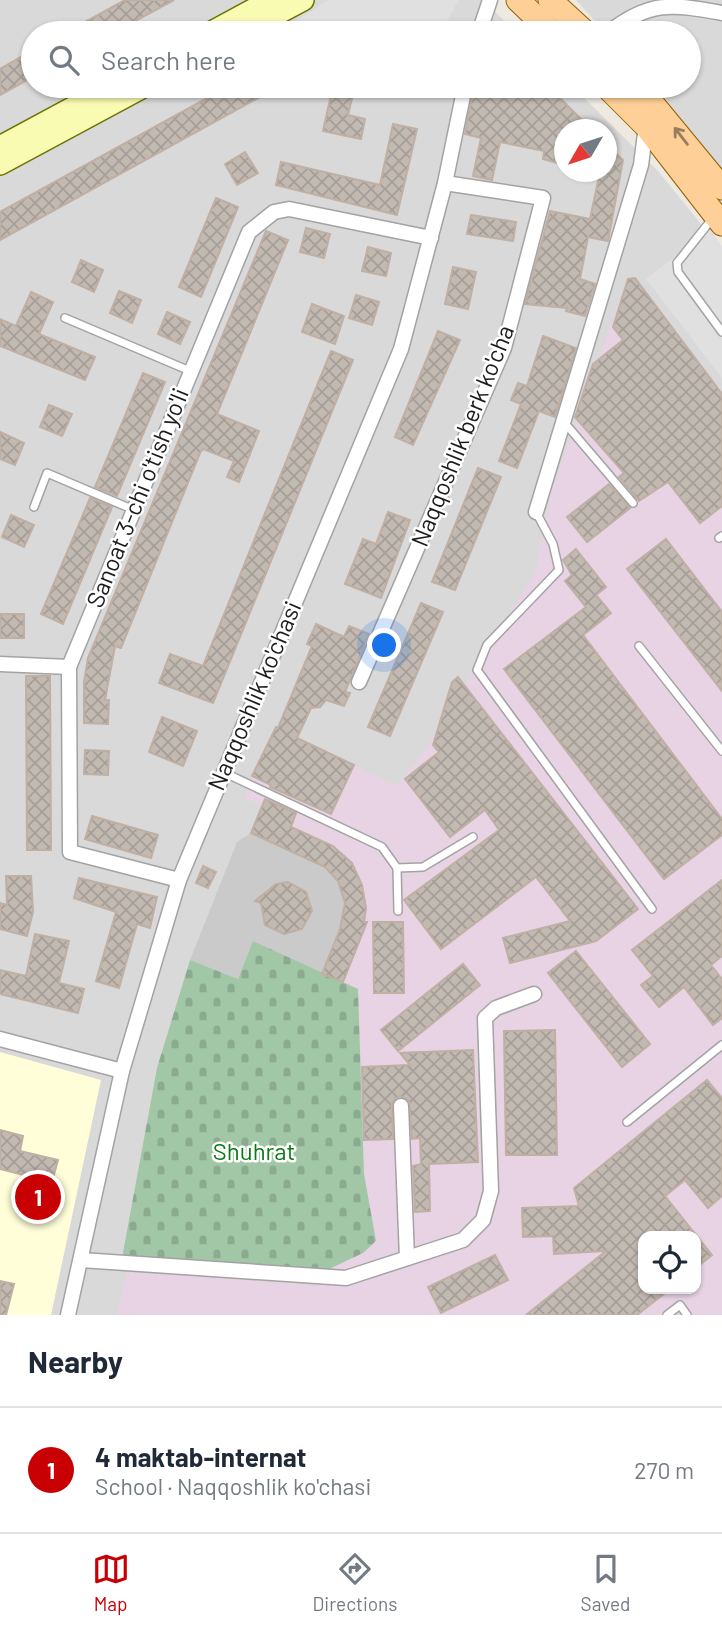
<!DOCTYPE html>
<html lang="en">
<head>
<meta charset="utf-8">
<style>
  body { margin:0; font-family:Barlow,sans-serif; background:#f2f2f3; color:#1f2937 }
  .controls { position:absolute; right:21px; bottom:21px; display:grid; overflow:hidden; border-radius:14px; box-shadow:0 2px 5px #0004 }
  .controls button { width:63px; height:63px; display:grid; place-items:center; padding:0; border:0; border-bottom:2px solid #e0e1e3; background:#fff; color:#1f2937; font:35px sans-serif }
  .compass { position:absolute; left:554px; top:119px; width:63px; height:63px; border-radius:50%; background:#fff; box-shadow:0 2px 5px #0004; rotate:231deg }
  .you { position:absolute; left:385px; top:646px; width:24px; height:24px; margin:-18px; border:5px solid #fff; border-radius:50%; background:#1a73e8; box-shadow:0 0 0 10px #1a73e833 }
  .badge { display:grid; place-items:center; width:46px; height:46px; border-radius:50%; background:#c80004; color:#fff; font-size:23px; font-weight:700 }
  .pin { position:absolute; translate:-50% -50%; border:4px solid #fff; box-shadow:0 2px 7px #0006 }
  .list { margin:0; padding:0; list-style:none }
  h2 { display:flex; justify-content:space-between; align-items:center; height:91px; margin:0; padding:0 28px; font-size:30px }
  h2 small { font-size:23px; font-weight:400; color:#747a83 }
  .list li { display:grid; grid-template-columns:46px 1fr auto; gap:21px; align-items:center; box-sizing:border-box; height:126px; padding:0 28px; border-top:2px solid #e0e1e3 }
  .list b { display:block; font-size:26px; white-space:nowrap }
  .list p { margin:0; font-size:23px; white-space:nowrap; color:#747a83 }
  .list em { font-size:23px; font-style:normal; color:#747a83 }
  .icon { flex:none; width:38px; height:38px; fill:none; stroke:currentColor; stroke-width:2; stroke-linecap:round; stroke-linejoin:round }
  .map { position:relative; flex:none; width:722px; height:1315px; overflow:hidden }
  .search { position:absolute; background:#fff; box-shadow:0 2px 5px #0004; left:21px; right:21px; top:21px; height:77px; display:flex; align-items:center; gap:18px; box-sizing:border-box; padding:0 24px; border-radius:38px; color:#747a83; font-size:26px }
  .sheet { height:217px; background:#fff }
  nav { display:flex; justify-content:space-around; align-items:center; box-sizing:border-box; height:98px; border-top:2px solid #e0e1e3; background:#fff; font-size:19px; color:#747a83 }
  nav a { display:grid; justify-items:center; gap:4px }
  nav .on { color:#c80004 }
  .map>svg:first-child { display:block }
  .residential { fill:#dad9d9; fill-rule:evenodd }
  .industrial { fill:#e7d3e4; fill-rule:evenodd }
  .education { fill:#fffed9 }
  .religious { fill:#cacaca }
  .cemetery { fill:url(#cemetery-stones) }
  .parking { fill:#e0e0e0 }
  .building { fill:url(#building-cross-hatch); stroke:#c0afa3; stroke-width:2 }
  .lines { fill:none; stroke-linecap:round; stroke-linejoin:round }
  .service-casing { stroke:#a3a3a3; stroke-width:10 }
  .minor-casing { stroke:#a3a3a3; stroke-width:17 }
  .secondary-casing { stroke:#6a7402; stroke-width:24 }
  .primary-casing { stroke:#946000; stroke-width:25 }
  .service { stroke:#fff; stroke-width:7 }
  .minor { stroke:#fff; stroke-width:14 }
  .secondary { stroke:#f9fbb2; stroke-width:21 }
  .primary { stroke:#fecf96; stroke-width:23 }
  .oneway { stroke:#987e5f }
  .labels { text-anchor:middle; stroke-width:5; stroke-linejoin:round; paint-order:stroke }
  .street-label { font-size:24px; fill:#1c1c1c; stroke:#fff }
  .park-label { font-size:24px; fill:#087c10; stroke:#fff }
</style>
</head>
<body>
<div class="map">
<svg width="722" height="1315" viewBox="0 0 722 1315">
  <defs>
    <pattern id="cemetery-stones" width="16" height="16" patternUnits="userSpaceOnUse" patternTransform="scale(1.75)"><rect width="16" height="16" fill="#a2c7a7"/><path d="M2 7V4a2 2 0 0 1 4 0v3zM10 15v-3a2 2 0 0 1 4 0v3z" fill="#8baa8f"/></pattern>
    <pattern id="building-cross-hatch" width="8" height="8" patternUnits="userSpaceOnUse" patternTransform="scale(1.75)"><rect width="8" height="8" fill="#c2b9b1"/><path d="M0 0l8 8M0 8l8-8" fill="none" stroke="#a69e98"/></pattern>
  </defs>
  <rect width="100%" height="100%" fill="#eee9e1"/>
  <g class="residential">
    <path d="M 0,0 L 482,0 L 518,33 L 33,33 L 33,86 L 572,86 L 658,171 L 722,250 L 722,1315 L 0,1315 ZM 564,130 L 606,130 L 606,172 L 564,172 ZM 643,1236 L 696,1236 L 696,1289 L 643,1289 Z"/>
    <polygon points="576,0 722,0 722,186 667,100 654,86 689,86 689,33 606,33"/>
  </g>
  <path class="industrial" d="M 618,304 L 722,444 L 722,1315 L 117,1315 L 127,1270 L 319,1286 L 327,1270 L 363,1253 L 375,1241 L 364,1174 L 358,989 L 343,982 L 291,827 L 294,818 L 244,798 L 276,727 L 397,786 L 427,748 L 536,571 L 551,493 ZM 643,1236 L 696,1236 L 696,1289 L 643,1289 Z"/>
  <polygon class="education" points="0,1052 101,1080 51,1315 0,1315"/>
  <polygon class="religious" points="262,806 294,818 291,827 333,846 352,863 362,885 366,908 362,935 322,974 253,942 238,979 190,960 237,842 251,833"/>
  <polygon class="cemetery" points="253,941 358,989 364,1174 376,1241 363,1253 327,1270 122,1258 157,1068 190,960 238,979"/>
  <g class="parking">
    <polygon points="329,0 459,0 440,33 294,33 292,23"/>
    <polygon points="710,230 722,246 722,378 646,279"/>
  </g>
  <g class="building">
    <polygon points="125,0 174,0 113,33 65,33"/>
    <polygon points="28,53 33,63 33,77 0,95 0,69"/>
    <polygon points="229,86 280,86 0,240 0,212"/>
    <polygon points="333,86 355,86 348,115 365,119 361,139 323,131"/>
    <polygon points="474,86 548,86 592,130 564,130 564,165 543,159 544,151 500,142 492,180 473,176 481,138 465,134"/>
    <polygon points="393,124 417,129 397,215 276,185 281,162 380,185"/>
    <polygon points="606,144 623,160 608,241 588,237 580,279 595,284 585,316 566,311 567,308 525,304 550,211 590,219 600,172 606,172"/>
    <polygon points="245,152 258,173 237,185 225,164"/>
    <polygon points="216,198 238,207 201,297 179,287"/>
    <polygon points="471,215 516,222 513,241 467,234"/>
    <polygon points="306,228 330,234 324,258 300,252"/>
    <polygon points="266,231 288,240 217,414 259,431 239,482 227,477 234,461 203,449 200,453 121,648 115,646 105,700 109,700 108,724 84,723 84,682 88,658"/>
    <polygon points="368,247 391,253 386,276 362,271"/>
    <polygon points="81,260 103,270 94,292 72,282"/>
    <polygon points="453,267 476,272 468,309 445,304"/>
    <polygon points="635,278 722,394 722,506 700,523 668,482 639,501 619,477 624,473 575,417 593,364 623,340 613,327 628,279"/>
    <polygon points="119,291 141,300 132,323 110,313"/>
    <polygon points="31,292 53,302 39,334 95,357 85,380 0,346 0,319 16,326"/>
    <polygon points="356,295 379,302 372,325 349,318"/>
    <polygon points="312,304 344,316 335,344 302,332"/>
    <polygon points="167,312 190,322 180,344 158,334"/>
    <polygon points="438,331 460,340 413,445 395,437"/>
    <polygon points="543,336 576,348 555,417 539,411 517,468 499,461 521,404 511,400 518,383 527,386"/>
    <polygon points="331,351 353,360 213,703 159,683 170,654 203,666"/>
    <polygon points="143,373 165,382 117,496 95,487"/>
    <polygon points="49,405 72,414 62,436 40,427"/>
    <polygon points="0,432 24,443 15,465 0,459"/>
    <polygon points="478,468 501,477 455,590 432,582"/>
    <polygon points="609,484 630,508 587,542 567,517"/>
    <polygon points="90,498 112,507 63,624 41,614"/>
    <polygon points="388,512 410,520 381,598 345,584 363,539 376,544"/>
    <polygon points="11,515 34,525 24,547 2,537"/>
    <polygon points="666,539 722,612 722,691 627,569"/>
    <polygon points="576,549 606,587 596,595 611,613 583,635 722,819 722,835 664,879 504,669 586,607 565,581 572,575 563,560"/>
    <polygon points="421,603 443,612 390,736 368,727"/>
    <rect x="0" y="614" width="24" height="24"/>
    <polygon points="316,624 344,637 349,626 369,634 345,692 350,693 344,706 326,700 320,707 311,708 297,738 354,765 331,814 270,787 271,785 252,776 276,727 278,728 312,646 307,644"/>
    <polygon points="26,676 50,676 51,850 27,850"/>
    <polygon points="458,677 638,909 596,941 510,963 503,938 570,921 536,877 441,949 404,900 499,830 485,810 450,837 405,779 439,752 433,745 452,682"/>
    <polygon points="162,717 197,731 183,766 149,752"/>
    <polygon points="85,750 109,751 108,775 84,774"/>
    <polygon points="265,799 296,813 291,827 333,846 352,863 362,885 366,908 364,922 367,922 343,982 322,974 340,929 345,903 338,881 325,867 251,833"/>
    <polygon points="92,816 158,835 151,858 85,839"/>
    <polygon points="203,866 216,872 208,888 196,883"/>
    <polygon points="6,876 31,876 33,912 27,936 0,929 0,903 7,905"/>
    <polygon points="79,878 157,897 150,928 137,924 119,988 96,981 116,912 74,898"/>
    <polygon points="722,880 722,956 711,965 722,979 722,1018 713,1025 684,987 659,1007 641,985 653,976 632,950"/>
    <polygon points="288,882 306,892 312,911 302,929 284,934 265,925 261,903 255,901 276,884"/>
    <polygon points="373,922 403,922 404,993 374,993"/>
    <polygon points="35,934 69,941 59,983 84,989 78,1013 0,994 0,970 26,976"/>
    <polygon points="576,951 650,1044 622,1067 548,973"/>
    <polygon points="463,964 480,985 398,1051 381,1030"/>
    <polygon points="555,1030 557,1155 506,1155 504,1031"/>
    <polygon points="473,1050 478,1162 429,1164 430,1211 415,1212 413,1166 421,1164 420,1138 412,1139 409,1101 400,1096 392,1102 393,1139 364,1140 362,1067 410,1065 400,1053"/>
    <polygon points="707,1080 722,1098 722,1196 708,1208 685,1180 665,1196 712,1255 696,1268 696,1236 643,1236 643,1289 670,1289 637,1315 526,1315 606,1251 554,1254 553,1236 523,1237 522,1208 579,1206 574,1188"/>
    <polygon points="0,1130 23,1136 20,1151 58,1160 52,1182 0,1169"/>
    <polygon points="495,1255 508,1280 441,1313 428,1287"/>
    <polygon points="0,1281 14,1284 6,1315 0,1315"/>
  </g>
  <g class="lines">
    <defs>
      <g id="service">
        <polyline points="712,219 677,263 678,272 722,332"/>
        <polyline points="65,318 190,371"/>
        <polyline points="564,422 633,503"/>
        <polyline points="34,507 47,473 134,510"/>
        <polyline points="536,512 553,544 559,570 487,645 477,670 652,909"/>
        <polyline points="719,538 722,536"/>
        <polyline points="639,646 722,751"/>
        <polyline points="223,772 382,847 397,868 423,867 473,837"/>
        <polyline points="397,868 398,911"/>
        <polyline points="627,1122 722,1045"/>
        <polyline points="667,1315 680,1305 687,1315"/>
      </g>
      <g id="minor">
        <polyline points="479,33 490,0"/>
        <path d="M 608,33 C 650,0 672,4 722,13"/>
        <polyline points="536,512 641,165 646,126"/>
        <polyline points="0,664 69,667"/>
        <polyline points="359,682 504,348 543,198 445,183"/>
        <polyline points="179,880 70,852 69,667 249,232 274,212 289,209 431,238"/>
        <polyline points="0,1039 122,1071"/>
        <polyline points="401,1106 407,1258"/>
        <polyline points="81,1260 346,1278 463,1240 483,1220 491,1191 485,1018 496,1008 534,994"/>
        <polyline points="68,1315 122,1071 179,880 401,349 445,183 465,86"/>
      </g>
      <g id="secondary">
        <polyline points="210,33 271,0"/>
        <polyline points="241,33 303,0"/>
        <polyline points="0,147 113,86"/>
        <polyline points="0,164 145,86"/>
      </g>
      <g id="primary">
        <polyline points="518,0 552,33"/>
        <polyline points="550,0 586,33"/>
        <polyline points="606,86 646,126 722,224"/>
        <polyline points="638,86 722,188"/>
      </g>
    </defs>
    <use href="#service" class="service-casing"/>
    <use href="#minor" class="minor-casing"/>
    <use href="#secondary" class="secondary-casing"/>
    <use href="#primary" class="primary-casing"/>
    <use href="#service" class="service"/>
    <use href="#minor" class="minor"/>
    <use href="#secondary" class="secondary"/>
    <use href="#primary" class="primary"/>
  </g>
  <defs><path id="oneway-shaft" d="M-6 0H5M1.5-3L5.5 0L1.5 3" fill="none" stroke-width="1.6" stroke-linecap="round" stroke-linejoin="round" transform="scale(1.75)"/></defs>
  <use class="oneway" href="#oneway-shaft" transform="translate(681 136) rotate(-128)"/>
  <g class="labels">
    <g class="street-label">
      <text transform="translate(463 436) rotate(-68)" y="8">Naqqoshlik berk ko'cha</text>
      <text transform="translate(138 498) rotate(-68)" y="8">Sanoat 3-chi o'tish yo'li</text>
      <text transform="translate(255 696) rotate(-67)" y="8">Naqqoshlik ko'chasi</text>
    </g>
    <g class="park-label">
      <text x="254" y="1160">Shuhrat</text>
    </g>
  </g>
</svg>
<div class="controls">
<button><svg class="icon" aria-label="locate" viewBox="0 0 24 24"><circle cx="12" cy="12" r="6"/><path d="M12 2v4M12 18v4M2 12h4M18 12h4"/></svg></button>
</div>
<svg class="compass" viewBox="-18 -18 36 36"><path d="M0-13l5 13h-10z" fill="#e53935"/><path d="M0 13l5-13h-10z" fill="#747a83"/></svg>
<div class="you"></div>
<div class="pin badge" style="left:38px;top:1197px">1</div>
<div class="search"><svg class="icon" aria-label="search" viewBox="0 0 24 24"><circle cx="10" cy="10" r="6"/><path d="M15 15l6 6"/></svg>Search here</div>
</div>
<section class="sheet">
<h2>Nearby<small></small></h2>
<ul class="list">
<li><span class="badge">1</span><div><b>4 maktab-internat</b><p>School · Naqqoshlik ko'chasi</p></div><em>270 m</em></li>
</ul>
</section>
<nav>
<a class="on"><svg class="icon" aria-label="map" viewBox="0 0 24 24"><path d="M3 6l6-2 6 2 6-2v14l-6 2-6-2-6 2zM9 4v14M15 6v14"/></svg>Map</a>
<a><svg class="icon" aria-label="directions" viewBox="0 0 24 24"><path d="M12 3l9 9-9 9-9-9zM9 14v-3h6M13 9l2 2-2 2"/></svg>Directions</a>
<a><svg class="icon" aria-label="saved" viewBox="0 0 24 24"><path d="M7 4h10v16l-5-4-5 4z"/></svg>Saved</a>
</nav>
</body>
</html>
